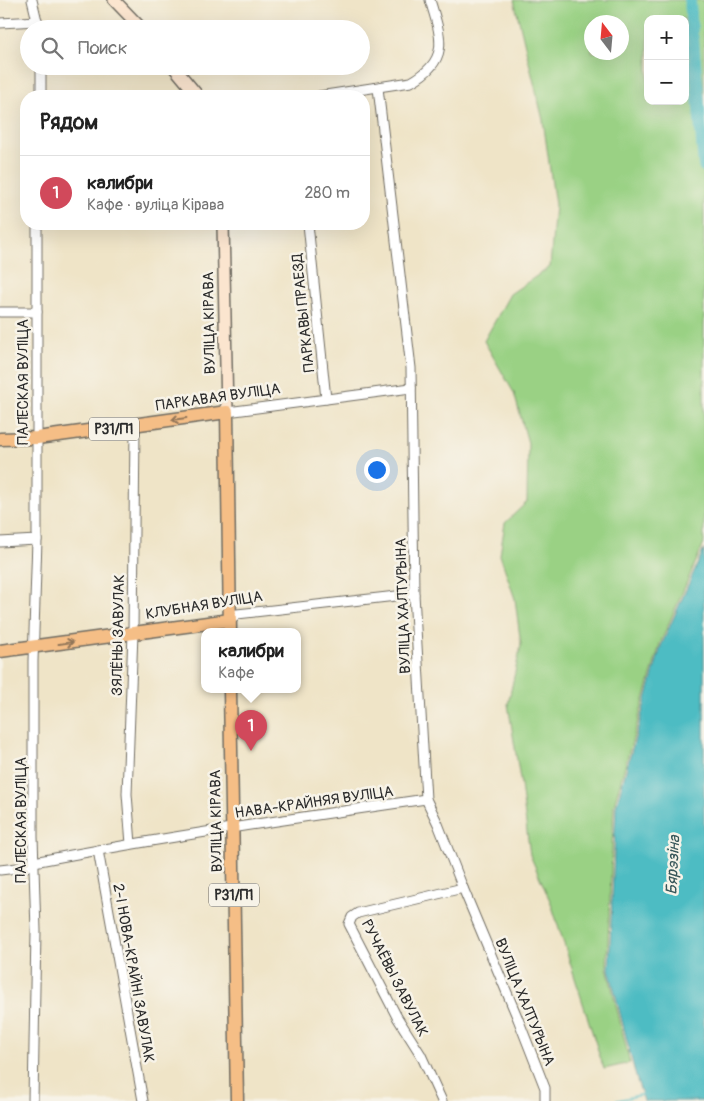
<!DOCTYPE html>
<html lang="ru">
<head>
<meta charset="utf-8">
<style>
  body { margin:0; font-family:Pangolin,sans-serif; background:#f2f2f2; color:#222 }
  .controls { position:absolute; right:15px; top:15px; display:grid; overflow:hidden; border-radius:10px; box-shadow:0 5px 20px #0002 }
  .controls button { width:45px; height:45px; display:grid; place-items:center; padding:0; border:0; border-bottom:1px solid #e0e0e0; background:#fff; color:#222; font:25px sans-serif }
  .compass { position:absolute; left:584px; top:15px; width:45px; height:45px; border-radius:50%; background:#fff; box-shadow:0 5px 20px #0002; rotate:344deg }
  .you { position:absolute; left:376px; top:469px; width:18px; height:18px; margin:-12px; border:4px solid #fff; border-radius:50%; background:#1a73e8; box-shadow:0 0 0 8px #1a73e833 }
  .badge { display:grid; place-items:center; width:32px; height:32px; border-radius:50%; background:#d1495b; color:#fff; font-size:16px; font-weight:700 }
  .pin { position:absolute; translate:-50% -41px; filter:drop-shadow(0 1px 2px #0008) }
  .pin::after { content:''; position:absolute; top:26px; width:18px; height:15px; background:inherit; clip-path:polygon(0 0,100% 0,50% 100%) }
  .popup { position:absolute; left:201px; top:628px; width:100px; height:65px; box-sizing:border-box; display:grid; place-content:center; border-radius:10px; background:#fff; filter:drop-shadow(0 1px 4px #0005); font-size:16px; white-space:nowrap; color:#767676 }
  .popup b { font-size:19px; color:#222 }
  .popup::after { content:''; position:absolute; left:50%; top:100%; margin-left:-10px; border:10px solid transparent; border-top-color:#fff }
  .list { margin:0; padding:0; list-style:none }
  h2 { display:flex; justify-content:space-between; align-items:center; height:65px; margin:0; padding:0 20px; font-size:21px }
  h2 small { font-size:16px; font-weight:400; color:#767676 }
  .list li { display:grid; grid-template-columns:32px 1fr auto; gap:15px; align-items:center; box-sizing:border-box; height:75px; padding:0 20px; border-top:1px solid #e0e0e0 }
  .list b { display:block; font-size:19px; white-space:nowrap }
  .list p { margin:0; font-size:16px; white-space:nowrap; color:#767676 }
  .list em { font-size:16px; font-style:normal; color:#767676 }
  .icon { flex:none; width:28px; height:28px; fill:none; stroke:currentColor; stroke-width:2; stroke-linecap:round; stroke-linejoin:round }
  .map { position:relative; flex:none; width:704px; height:1101px; overflow:hidden }
  .search { position:absolute; background:#fff; box-shadow:0 5px 20px #0002; left:20px; top:20px; width:350px; height:55px; display:flex; align-items:center; gap:12px; box-sizing:border-box; padding:0 18px; border-radius:28px; color:#767676; font-size:19px }
  .panel { position:absolute; background:#fff; box-shadow:0 5px 20px #0002; left:20px; top:90px; width:350px; height:140px; border-radius:20px }
  .map>svg:first-child { display:block }
  .green { fill:#9ad184; stroke:#627e58; fill-rule:evenodd }
  .water { fill:#4ebcc3; stroke:#3c7477 }
  .lines { fill:none; stroke-linecap:round; stroke-linejoin:round }
  .stream { stroke:#4ebcc3; stroke-width:2 }
  .river { stroke:#4ebcc3; stroke-width:12 }
  .minor-casing { stroke:#706c62; stroke-width:11 }
  .secondary-casing { stroke:#706c62; stroke-width:14 }
  .primary-casing { stroke:#706c62; stroke-width:15 }
  .minor { stroke:#fff; stroke-width:9 }
  .secondary { stroke:#fbe5cf; stroke-width:11 }
  .primary { stroke:#f5be86; stroke-width:12 }
  .oneway { stroke:#907458 }
  .labels { text-anchor:middle; stroke-width:5; stroke-linejoin:round; paint-order:stroke }
  .shield { fill:#f7f3e8; stroke:#686764; stroke-width:1 }
  .shield-label { font-size:14px; font-weight:bold; fill:#2b2b2b }
  .street-label { font-size:15px; fill:#2b2b2b; stroke:#f7f3e8 }
  .water-label { font-size:16px; font-style:italic; fill:#365659; stroke:#f7f3e8 }
</style>
</head>
<body>
<div class="map">
<svg width="704" height="1101" viewBox="0 0 704 1101">
  <rect width="100%" height="100%" fill="#f7f3e8"/>
  <filter id="ink" filterUnits="userSpaceOnUse"><feTurbulence type="fractalNoise" baseFrequency=".02" numOctaves="2"/><feDisplacementMap in="SourceGraphic" scale="10" xChannelSelector="R" yChannelSelector="G"/><feConvolveMatrix kernelMatrix="1 2 1 2 8 2 1 2 1" color-interpolation-filters="sRGB"/></filter>
  <filter id="wash" filterUnits="userSpaceOnUse"><feTurbulence type="fractalNoise" baseFrequency=".0096" numOctaves="4" result="noise"/><feDisplacementMap in="SourceGraphic" scale="20" xChannelSelector="R" yChannelSelector="G"/><feGaussianBlur stdDeviation="1.12" result="paint"/><feColorMatrix in="noise" values="0 0 0 0 0 0 0 0 0 0 0 0 0 0 0 0 0 1.4 0 .05"/><feComposite in="paint" operator="in"/></filter>
  <g filter="url(#wash)">
    <rect width="100%" height="100%" fill="#efe4c7"/>
    <path class="green" d="M 514,0 L 704,0 L 704,543 L 660,644 L 614,805 L 607,967 L 630,1063 L 604,1069 L 551,903 L 530,855 L 521,785 L 508,704 L 521,645 L 515,599 L 500,555 L 505,523 L 527,502 L 528,443 L 514,393 L 484,341 L 510,294 L 550,267 L 555,205 L 543,120 ZM 648,19 L 685,19 L 685,101 L 648,101 ZM 592,22 L 622,22 L 622,52 L 592,52 Z"/>
    <polygon class="water" points="704,549 704,1101 644,1101 636,1077 609,969 616,806 661,646"/>
    <g class="lines">
      <polyline class="stream" points="615,1101 644,1094"/>
      <g class="river">
        <polyline points="690,0 692,33"/>
        <polyline points="693,38 704,166"/>
      </g>
    </g>
  </g>
  <g filter="url(#ink)">
    <g class="lines">
      <defs>
        <g id="minor">
          <polyline points="32,0 39,29"/>
          <polyline points="0,23 38,21"/>
          <polyline points="41,66 41,96"/>
          <polyline points="378,88 411,368 414,594 426,799 438,824 463,888 518,1019 545,1088 545,1101"/>
          <path d="M 319,96 L 411,82 C 451,60 441,37 430,0"/>
          <polyline points="308,224 326,399"/>
          <polyline points="0,312 37,312"/>
          <polyline points="227,412 411,388"/>
          <polyline points="0,542 37,540"/>
          <polyline points="230,620 237,614 414,594"/>
          <polyline points="131,844 127,794 133,633 135,426"/>
          <polyline points="98,850 143,1101"/>
          <path d="M 0,870 L 26,867 L 34,862 C 164,837 295,818 426,799"/>
          <polyline points="33,1101 36,931 33,837 33,661 37,540 37,224"/>
          <polyline points="442,1101 421,1055 397,1017 349,924 352,917 358,913 463,888"/>
        </g>
        <g id="secondary">
          <polyline points="114,0 142,29"/>
          <polyline points="173,66 198,96"/>
          <polyline points="223,224 227,412"/>
        </g>
        <g id="primary">
          <polyline points="0,439 37,438 227,412 230,632"/>
          <polyline points="0,651 230,620"/>
          <polyline points="230,690 237,1101"/>
        </g>
      </defs>
      <use href="#minor" class="minor-casing"/>
      <use href="#secondary" class="secondary-casing"/>
      <use href="#primary" class="primary-casing"/>
      <use href="#minor" class="minor"/>
      <use href="#secondary" class="secondary"/>
      <use href="#primary" class="primary"/>
    </g>
    <defs><path id="oneway-shaft" d="M-6 0H5M1.5-3L5.5 0L1.5 3" fill="none" stroke-width="1.6" stroke-linecap="round" stroke-linejoin="round" transform="scale(1.25)"/></defs>
    <g class="oneway">
      <use href="#oneway-shaft" transform="translate(179 419) rotate(172)"/>
      <use href="#oneway-shaft" transform="translate(66 643) rotate(-8)"/>
    </g>
  </g>
  <g class="labels">
    <g class="shield">
      <rect x="89" y="417.5" width="50" height="23" rx="4"/>
      <rect x="209" y="883.5" width="50" height="23" rx="4"/>
    </g>
    <g class="shield-label">
      <text x="114" y="434">Р31/П1</text>
      <text x="234" y="900">Р31/П1</text>
    </g>
    <g class="street-label">
      <text transform="translate(303 313) rotate(-96)" y="5">ПАРКАВЫ ПРАЕЗД</text>
      <text transform="translate(209 323) rotate(-91)" y="5">ВУЛІЦА КІРАВА</text>
      <text transform="translate(23 382) rotate(-90)" y="5">ПАЛЕСКАЯ ВУЛІЦА</text>
      <text transform="translate(218 397) rotate(-8)" y="5">ПАРКАВАЯ ВУЛІЦА</text>
      <text transform="translate(204 605) rotate(-9)" y="5">КЛУБНАЯ ВУЛІЦА</text>
      <text transform="translate(403 606) rotate(-92)" y="5">ВУЛІЦА ХАЛТУРЫНА</text>
      <text transform="translate(118 635) rotate(-89)" y="5">ЗЯЛЁНЫ ЗАВУЛАК</text>
      <text transform="translate(314 802) rotate(-8)" y="5">НАВА-КРАЙНЯЯ ВУЛІЦА</text>
      <text transform="translate(21 820) rotate(-90)" y="5">ПАЛЕСКАЯ ВУЛІЦА</text>
      <text transform="translate(216 821) rotate(-91)" y="5">ВУЛІЦА КІРАВА</text>
      <text transform="translate(134 973) rotate(80)" y="5">2-І НОВА-КРАЙНІ ЗАВУЛАК</text>
      <text transform="translate(395 978) rotate(63)" y="5">РУЧАЁВЫ ЗАВУЛАК</text>
      <text transform="translate(525 1002) rotate(68)" y="5">ВУЛІЦА ХАЛТУРЫНА</text>
    </g>
    <g class="water-label">
      <text transform="translate(672 865) rotate(-87)" y="6">Бярэзіна</text>
    </g>
  </g>
</svg>
<div class="controls">
<button>+</button>
<button>−</button>
</div>
<svg class="compass" viewBox="-18 -18 36 36"><path d="M0-13l5 13h-10z" fill="#e53935"/><path d="M0 13l5-13h-10z" fill="#767676"/></svg>
<div class="you"></div>
<div class="pin badge" style="left:251px;top:751px">1</div>
<div class="popup"><b>калибри</b>Кафе</div>
<div class="search"><svg class="icon" aria-label="search" viewBox="0 0 24 24"><circle cx="10" cy="10" r="6"/><path d="M15 15l6 6"/></svg>Поиск</div>
<section class="panel">
<h2>Рядом<small></small></h2>
<ul class="list">
<li><span class="badge">1</span><div><b>калибри</b><p>Кафе · вуліца Кірава</p></div><em>280 m</em></li>
</ul>
</section>
</div>
</body>
</html>
